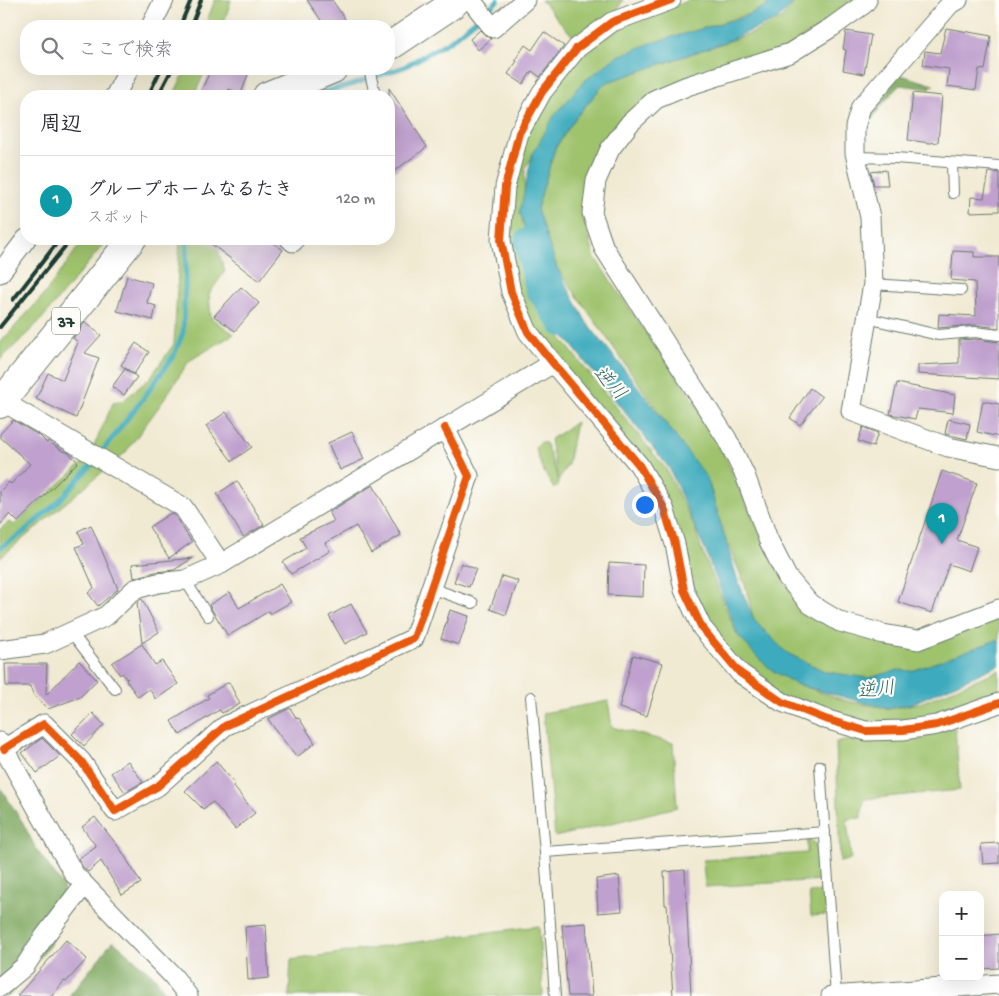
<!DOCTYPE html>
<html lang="ja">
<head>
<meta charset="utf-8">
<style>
  body { margin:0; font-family:"Gochi Hand","Klee One",sans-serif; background:#f2f2f3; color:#2b2b33 }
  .controls { position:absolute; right:15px; bottom:15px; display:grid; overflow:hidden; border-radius:10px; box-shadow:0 5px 20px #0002 }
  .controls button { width:45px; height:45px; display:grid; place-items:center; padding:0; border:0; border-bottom:1px solid #e1e1e2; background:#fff; color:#2b2b33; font:25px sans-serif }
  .you { position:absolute; left:644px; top:504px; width:18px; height:18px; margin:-12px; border:4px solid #fff; border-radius:50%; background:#1a73e8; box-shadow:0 0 0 8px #1a73e833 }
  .badge { display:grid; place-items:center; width:32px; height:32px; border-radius:50%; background:#b5179e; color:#fff; font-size:16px; font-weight:700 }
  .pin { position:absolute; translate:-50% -41px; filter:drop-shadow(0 1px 2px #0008) }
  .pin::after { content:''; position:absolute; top:26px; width:18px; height:15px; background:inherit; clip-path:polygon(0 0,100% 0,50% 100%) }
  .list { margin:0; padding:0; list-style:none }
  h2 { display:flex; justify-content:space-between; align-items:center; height:65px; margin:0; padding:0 20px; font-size:21px }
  h2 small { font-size:16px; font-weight:400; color:#7c7c81 }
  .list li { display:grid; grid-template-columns:32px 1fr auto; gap:15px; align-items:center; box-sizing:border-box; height:90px; padding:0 20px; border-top:1px solid #e1e1e2 }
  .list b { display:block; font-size:19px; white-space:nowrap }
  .list p { margin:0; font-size:16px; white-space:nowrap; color:#7c7c81 }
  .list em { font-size:16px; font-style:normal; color:#7c7c81 }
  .icon { flex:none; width:28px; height:28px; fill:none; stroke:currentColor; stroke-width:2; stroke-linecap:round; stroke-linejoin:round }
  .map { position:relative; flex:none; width:999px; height:996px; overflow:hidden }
  .search { position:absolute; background:#fff; box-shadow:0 5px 20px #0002; left:20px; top:20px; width:375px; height:55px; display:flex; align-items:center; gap:12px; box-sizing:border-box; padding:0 18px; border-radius:20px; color:#7c7c81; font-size:19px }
  .panel { position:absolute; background:#fff; box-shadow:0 5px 20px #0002; left:20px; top:90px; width:375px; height:155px; border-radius:20px }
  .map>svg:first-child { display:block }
  .green { fill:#9fc36d; stroke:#5f8050 }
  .forest { fill:#7fa960; stroke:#4f734a }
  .water { fill:#3eabbd; stroke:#2e7478 }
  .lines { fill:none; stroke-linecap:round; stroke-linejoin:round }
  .stream { stroke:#3eabbd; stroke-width:5 }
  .river { stroke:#3eabbd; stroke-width:30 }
  .building { fill:#bfa0ce }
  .service-casing { stroke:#687a6c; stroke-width:12 }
  .minor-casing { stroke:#687a6c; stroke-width:21 }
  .primary-casing { stroke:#687a6c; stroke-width:30 }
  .service { stroke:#fff; stroke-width:10 }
  .minor { stroke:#fff; stroke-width:19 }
  .primary { stroke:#fff; stroke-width:28 }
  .rail { stroke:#1f3d34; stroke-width:4 }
  .cycleway-casing { stroke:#fdfcf7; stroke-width:11 }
  .cycleway { stroke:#e8590c; stroke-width:8 }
  .labels { text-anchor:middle; stroke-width:4.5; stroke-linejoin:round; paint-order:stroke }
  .shield { fill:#fdfcf7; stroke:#62766e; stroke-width:1 }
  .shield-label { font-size:16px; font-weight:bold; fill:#1f3d34 }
  .water-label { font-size:19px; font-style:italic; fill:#2a6464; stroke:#fdfcf7 }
</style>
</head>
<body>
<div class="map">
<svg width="999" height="996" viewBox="0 0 999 996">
  <rect width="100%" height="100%" fill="#fdfcf7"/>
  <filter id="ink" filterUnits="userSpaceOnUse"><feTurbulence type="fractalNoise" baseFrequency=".02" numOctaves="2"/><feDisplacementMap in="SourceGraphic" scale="10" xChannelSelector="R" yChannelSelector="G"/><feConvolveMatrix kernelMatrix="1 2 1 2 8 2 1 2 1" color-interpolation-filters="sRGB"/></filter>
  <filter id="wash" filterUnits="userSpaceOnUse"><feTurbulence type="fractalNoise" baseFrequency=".0096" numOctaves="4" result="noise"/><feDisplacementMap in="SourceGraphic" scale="20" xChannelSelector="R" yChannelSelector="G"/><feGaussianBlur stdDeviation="1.12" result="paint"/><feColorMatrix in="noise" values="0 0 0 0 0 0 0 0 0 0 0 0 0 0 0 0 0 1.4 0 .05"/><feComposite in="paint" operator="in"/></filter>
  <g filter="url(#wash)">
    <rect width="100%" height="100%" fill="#f1ead3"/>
    <g class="green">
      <polygon points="215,0 231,0 223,26 205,26"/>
      <polygon points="541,0 623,0 616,12 576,40"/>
      <polygon points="689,0 775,0 772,3 752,13 694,31 563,105 525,168 523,221 539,284 551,326 666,469 695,528 702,551 737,635 796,684 847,701 890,709 920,703 999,670 999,700 938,723 866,728 784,700 748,676 703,622 669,510 537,332 520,305 508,251 508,204 522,140 543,93 614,25 675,6"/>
      <polygon points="796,0 864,0 785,49 644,99 600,153 585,224 595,258 645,331 705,416 722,449 735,479 776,568 797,602 917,644 999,612 999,645 912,671 868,678 826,672 787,653 754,620 745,585 724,535 710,486 602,331 557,268 537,209 555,149 576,117 605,83 753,33 782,18"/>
      <polygon points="186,69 206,69 194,96 173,96"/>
      <polygon points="84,239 108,239 40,321 0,360 0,343 43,296"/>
      <polygon points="180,239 214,239 225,271 209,294 211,318 234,334 189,361 163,401 125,453 0,558 0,529 9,522 14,525 89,457 113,403 124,400 150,378 174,344"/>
      <polygon points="576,422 568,464 558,481 559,484 554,489 542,468 535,447 540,442 546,443 558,479 550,440"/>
      <polygon points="608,701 612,727 673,743 677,807 555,837 543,713"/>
      <polygon points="955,728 960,790 864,799 861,818 847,819 851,859 840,862 836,742"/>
      <polygon points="807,838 821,848 823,880 705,887 703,860 807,853"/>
      <polygon points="824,891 826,915 811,916 809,892"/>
      <polygon points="539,926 543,996 289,996 291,960 466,935"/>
    </g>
    <g class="forest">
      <path d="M 901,75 L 934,85 L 930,89 L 900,85 C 883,101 873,116 862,138 L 866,111 Z"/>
      <polygon points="0,787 23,823 36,849 64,887 50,945 9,996 0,996"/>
      <polygon points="113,941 155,977 168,996 69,996"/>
    </g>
    <polygon class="water" points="777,0 796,0 778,19 723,43 605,83 576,117 555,148 537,209 557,268 587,323 629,375 707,478 737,578 754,620 787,653 826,672 868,678 898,670 912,671 999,639 999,665 911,704 890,708 865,703 796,684 773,671 757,657 738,635 703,545 669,468 546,313 520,211 532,155 554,116 583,82 616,57 651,43 744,17"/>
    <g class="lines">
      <g class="stream">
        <polyline points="313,96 322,92 348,86 404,67 450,41 487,11 498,0"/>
        <polyline points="100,454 142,400 174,355 183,333 187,239"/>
        <polyline points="0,548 20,535 59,501 95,461"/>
      </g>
      <polyline class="river" points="529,242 540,288 563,322"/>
    </g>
    <g id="blocks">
      <g class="building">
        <polygon points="307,0 332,0 350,26 325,26"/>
        <polygon points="946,28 991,36 985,70 979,69 976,90 947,86 949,69 923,65 925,51 940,53"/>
        <polygon points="480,30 485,35 491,39 478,50 470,39"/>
        <polygon points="846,31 871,35 864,74 843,70 846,50 843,49"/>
        <polygon points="544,32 564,46 540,77 532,71 523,84 508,74 517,61 515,60 525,45 532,50"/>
        <polygon points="211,69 250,69 241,94 229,89 226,96 199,96"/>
        <polygon points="389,88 427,147 389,175"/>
        <polygon points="913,93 942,96 938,142 930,143 908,140"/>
        <polygon points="886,170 888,185 874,185 871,172"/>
        <polygon points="989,172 999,173 999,211 970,212 971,197 984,198"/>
        <polygon points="205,239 269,239 283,250 259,281"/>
        <polygon points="953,251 974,252 974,257 999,257 999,328 975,325 938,328 939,314 976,316 975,282 951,280"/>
        <polygon points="127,276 152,283 147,303 156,306 153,320 117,311"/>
        <polygon points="241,287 259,303 235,331 214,316"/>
        <polygon points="85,322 101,335 85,353 99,358 76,418 36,399 48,373 63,380 78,342 73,338"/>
        <polygon points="975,339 999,342 999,379 918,374 918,365 959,363 959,340"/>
        <polygon points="136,343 149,352 134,374 121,365"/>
        <polygon points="125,369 137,377 124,395 112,387"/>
        <polygon points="897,383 955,395 953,413 918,409 915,419 890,414"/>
        <polygon points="810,388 822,397 800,425 790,418"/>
        <polygon points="983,401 999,404 999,437 977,432"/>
        <polygon points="226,412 252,447 232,461 206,426"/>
        <polygon points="948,419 970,424 967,439 945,434"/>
        <polygon points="13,420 40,436 47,443 48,441 61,450 69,453 78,462 18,522 10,514 0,525 0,491 9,482 11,484 30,464 0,437 0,434"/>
        <polygon points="863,427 878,433 873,447 858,441"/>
        <polygon points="352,432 364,459 340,470 328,443"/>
        <polygon points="942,471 977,483 957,540 977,547 969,571 949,564 932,613 898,602"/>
        <polygon points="237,481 264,525 243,537 217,494"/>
        <polygon points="373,485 401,535 371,553 356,526 325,543 330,551 291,574 283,562 306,548 300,537 334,521 329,512"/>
        <polygon points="171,513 174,515 192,542 169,558 149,527"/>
        <polygon points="91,525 118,589 98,606 88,593 94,588 76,547 84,544 78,531"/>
        <polygon points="193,558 174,570 155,572 134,578 132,564"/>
        <polygon points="461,563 476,569 469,587 454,582"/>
        <polygon points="609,563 644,565 643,597 608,595"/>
        <polygon points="502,576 518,581 506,615 490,609"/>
        <polygon points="280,584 291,602 270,614 269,611 228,636 209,605 230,592 239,608"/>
        <polygon points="141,599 142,599 159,632 142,643 137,603"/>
        <polygon points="351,604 367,632 345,644 329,616"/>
        <polygon points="450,610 469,616 459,645 441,639"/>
        <polygon points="142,644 155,665 162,661 178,684 156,699 149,689 138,697 126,680 128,678 126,679 122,673 120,675 112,663"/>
        <polygon points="633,655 663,663 647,716 619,708"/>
        <polygon points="79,661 97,680 80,697 48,709 34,696 30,686 6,686 5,664 47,664 46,695"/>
        <polygon points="229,682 240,704 222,713 219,710 180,735 171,721 209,698 207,695"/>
        <polygon points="290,708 297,719 299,718 315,743 297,757 277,732 268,719"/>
        <polygon points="93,713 104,725 84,746 72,734"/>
        <polygon points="42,738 60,756 37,773 22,753"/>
        <polygon points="128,761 143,782 125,792 111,773"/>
        <polygon points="216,761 235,784 233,786 255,813 235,829 213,802 203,809 185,791"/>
        <polygon points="95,817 121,850 141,883 122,895 101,861 88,872 83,867 78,859 96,846 82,827"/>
        <polygon points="999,843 999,863 983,864 981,844"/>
        <polygon points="685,870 691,996 673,996 667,905 665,905 664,872"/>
        <polygon points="619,876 622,911 598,913 596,879"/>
        <polygon points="586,923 592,996 568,996 562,925"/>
        <polygon points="266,925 269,978 248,980 245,927"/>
        <polygon points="999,934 999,968 983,969 980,936"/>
        <polygon points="66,940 87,959 66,982 64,981 52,996 17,996"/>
      </g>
    </g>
  </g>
  <g filter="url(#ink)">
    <use href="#blocks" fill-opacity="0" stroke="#687a6c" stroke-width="1"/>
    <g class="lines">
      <defs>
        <g id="service">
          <polyline points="369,69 374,90"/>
          <polyline points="856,157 895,158 999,166"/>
          <polyline points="952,163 953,193"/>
          <polyline points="873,284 961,290"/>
          <polyline points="867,318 938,335 975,332 999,335"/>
          <polyline points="185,580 208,616"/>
          <polyline points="431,588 473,603"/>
          <polyline points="71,632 115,689"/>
          <polyline points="531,697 545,852"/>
          <polyline points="820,766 836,996"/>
          <polyline points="555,996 545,852 825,832"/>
        </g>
        <g id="minor">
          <polyline points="471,0 493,28 525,0"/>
          <polyline points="671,0 612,22 577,48 542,92 519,133 505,187 501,240 511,292 528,332 553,363 639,465 664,508 675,544 684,590 702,628 740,673 782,702 825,719 866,731 903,730 937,725 999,703"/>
          <polyline points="867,0 864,4 832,27 790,53 687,86 656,99 630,123 610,149 596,181 592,213 604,248 727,439 745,475 768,539 787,577 810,604 840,622 883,634 918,640 999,609"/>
          <polyline points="958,0 951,3 861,107 855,127 855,153 870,217 873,284 851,411 948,447 999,457"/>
          <polyline points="151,26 164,0"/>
          <polyline points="115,96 129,69"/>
          <polyline points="290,239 293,242"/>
          <polyline points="0,273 26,239"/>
          <polyline points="2,401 183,507 221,564"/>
          <polyline points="0,650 45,644 106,616 135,589 158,583 185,580 221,564 553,363"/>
          <polyline points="0,742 74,874 173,976 188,996"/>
          <polyline points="4,749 44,724 81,761 115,811 158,786 225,726 414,638 469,476 445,428"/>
          <polyline points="0,987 25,966 44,937 84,885"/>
          <polyline points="831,996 999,984"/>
        </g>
        <g id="primary">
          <polyline points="389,46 393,44 453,4 457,0"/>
          <polyline points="267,96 333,69"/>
          <polyline points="0,404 132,239"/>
        </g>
      </defs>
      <use href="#service" class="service-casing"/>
      <use href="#minor" class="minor-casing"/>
      <use href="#primary" class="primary-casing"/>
      <use href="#service" class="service"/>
      <use href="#minor" class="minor"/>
      <use href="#primary" class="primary"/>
      <g class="rail">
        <polyline points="180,26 191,0"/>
        <polyline points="191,26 201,0"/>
        <polyline points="148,96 161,69"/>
        <polyline points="158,96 172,69"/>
        <polyline points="13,300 60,239"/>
        <polyline points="0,327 71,239"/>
      </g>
      <defs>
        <g id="cycleway">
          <polyline points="671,0 612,22 577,48 542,92 519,133 505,187 501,240 511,292 528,332 553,363 639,465 664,508 675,544 684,590 702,628 740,673 782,702 825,719 866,731 903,730 937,725 999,703"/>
          <polyline points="4,749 44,724 81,761 115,811 158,786 225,726 414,638 469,476 445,428"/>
        </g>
      </defs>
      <use href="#cycleway" class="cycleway-casing"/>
      <use href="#cycleway" class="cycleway"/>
    </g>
  </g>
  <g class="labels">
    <rect class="shield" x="52" y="307.5" width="28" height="27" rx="4"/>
    <g class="shield-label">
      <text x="66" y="327">37</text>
    </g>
    <g class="water-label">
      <text transform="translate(611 382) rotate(47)" y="7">逆川</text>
      <text transform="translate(876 688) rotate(-7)" y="7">逆川</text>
    </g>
  </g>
</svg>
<div class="controls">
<button>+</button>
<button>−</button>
</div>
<div class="you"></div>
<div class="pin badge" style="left:942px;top:544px;background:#0f9aa8">1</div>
<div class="search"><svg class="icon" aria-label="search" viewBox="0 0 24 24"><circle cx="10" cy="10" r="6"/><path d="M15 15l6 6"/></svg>ここで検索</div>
<section class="panel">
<h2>周辺<small></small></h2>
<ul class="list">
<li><span class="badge" style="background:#0f9aa8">1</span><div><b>グループホームなるたき</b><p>スポット</p></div><em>120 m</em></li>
</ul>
</section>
</div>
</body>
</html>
